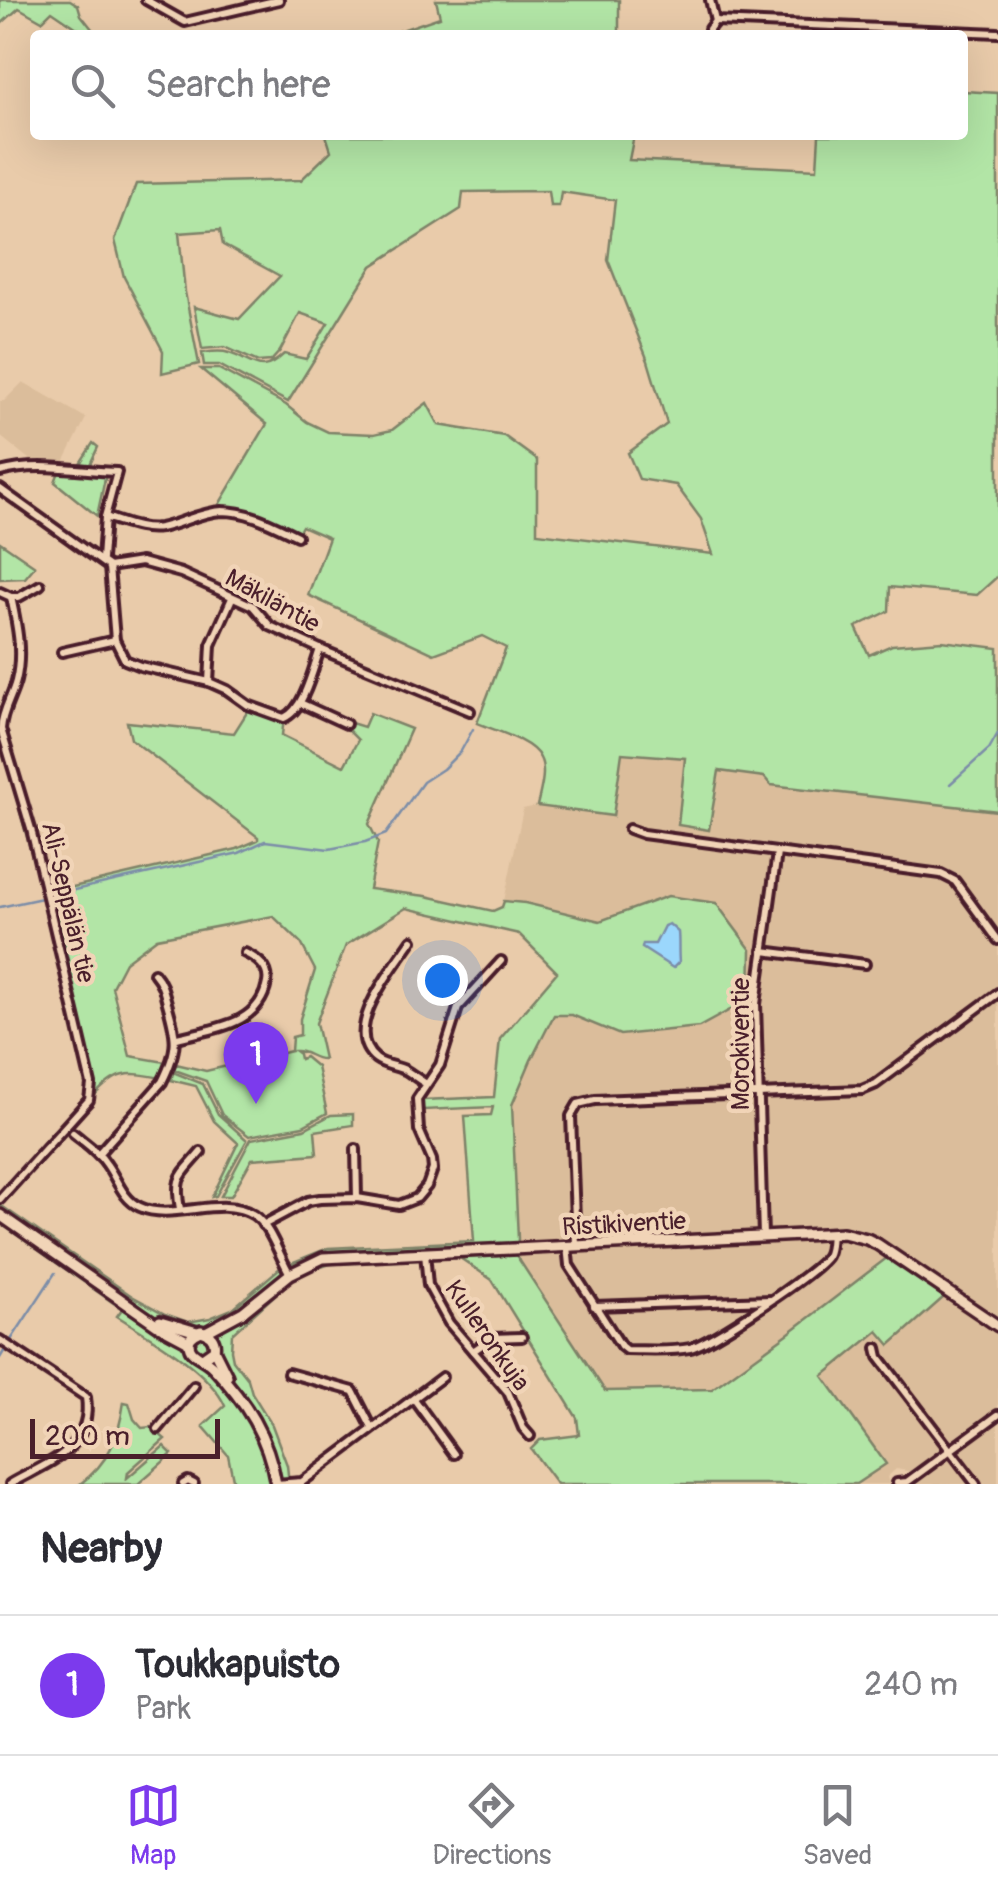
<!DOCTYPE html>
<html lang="en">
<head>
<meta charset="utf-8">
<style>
  body { margin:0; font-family:Pangolin,sans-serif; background:#f2f2f3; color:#2b2b33 }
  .scale { position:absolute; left:30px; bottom:25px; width:190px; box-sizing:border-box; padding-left:10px; border:5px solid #4a1f2b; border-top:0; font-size:28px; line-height:35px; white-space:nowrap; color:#4a1f2b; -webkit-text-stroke:8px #f1d4b7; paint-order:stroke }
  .you { position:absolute; left:442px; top:980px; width:35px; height:35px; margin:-25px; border:8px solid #fff; border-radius:50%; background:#1a73e8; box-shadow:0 0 0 15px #1a73e833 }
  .badge { display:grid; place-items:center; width:65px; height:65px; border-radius:50%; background:#7c3aed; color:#fff; font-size:32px; font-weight:700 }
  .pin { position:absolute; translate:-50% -82px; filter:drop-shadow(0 2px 5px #0008) }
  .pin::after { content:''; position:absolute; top:52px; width:35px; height:30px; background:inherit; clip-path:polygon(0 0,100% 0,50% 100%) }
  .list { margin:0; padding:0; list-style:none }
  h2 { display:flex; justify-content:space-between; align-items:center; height:130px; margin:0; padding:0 40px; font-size:42px }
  h2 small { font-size:32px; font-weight:400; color:#7c7c81 }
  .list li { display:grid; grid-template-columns:65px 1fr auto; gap:30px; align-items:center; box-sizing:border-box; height:140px; padding:0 40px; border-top:2px solid #e1e1e2 }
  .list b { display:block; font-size:38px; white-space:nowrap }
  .list p { margin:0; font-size:32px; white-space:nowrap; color:#7c7c81 }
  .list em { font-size:32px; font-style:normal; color:#7c7c81 }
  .icon { flex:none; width:55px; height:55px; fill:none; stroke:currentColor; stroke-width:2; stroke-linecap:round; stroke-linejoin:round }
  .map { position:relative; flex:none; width:998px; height:1484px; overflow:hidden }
  .search { position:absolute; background:#fff; box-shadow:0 10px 40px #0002; left:30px; right:30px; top:30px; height:110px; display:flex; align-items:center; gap:25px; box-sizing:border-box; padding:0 35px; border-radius:10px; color:#7c7c81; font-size:38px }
  .sheet { height:270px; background:#fff }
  nav { display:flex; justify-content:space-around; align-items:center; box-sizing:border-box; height:140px; border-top:2px solid #e1e1e2; background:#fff; font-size:28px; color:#7c7c81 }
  nav a { display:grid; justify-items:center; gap:5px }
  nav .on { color:#7c3aed }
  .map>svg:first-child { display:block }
  .built { fill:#dbbd9b }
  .green { fill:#b2e5a6; stroke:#7e8268; stroke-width:2.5 }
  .water { fill:#9bd7fc; stroke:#7b8da8; stroke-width:2.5 }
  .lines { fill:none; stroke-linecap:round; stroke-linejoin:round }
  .stream { stroke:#7b8da8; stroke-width:2.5 }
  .street-casing { stroke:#4a1f2b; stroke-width:14 }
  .secondary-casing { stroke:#4a1f2b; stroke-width:16 }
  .street { stroke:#f1d4b7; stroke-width:6 }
  .secondary { stroke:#f1d4b7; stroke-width:9 }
  .labels { text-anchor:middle; stroke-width:9; stroke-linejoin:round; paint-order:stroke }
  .street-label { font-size:25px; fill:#4a1f2b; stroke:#f1d4b7 }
</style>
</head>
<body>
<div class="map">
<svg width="998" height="1484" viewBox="0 0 998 1484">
  <rect width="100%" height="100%" fill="#e9cbaa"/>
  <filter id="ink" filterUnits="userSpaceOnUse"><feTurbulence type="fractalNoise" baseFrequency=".01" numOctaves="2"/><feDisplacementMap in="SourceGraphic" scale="20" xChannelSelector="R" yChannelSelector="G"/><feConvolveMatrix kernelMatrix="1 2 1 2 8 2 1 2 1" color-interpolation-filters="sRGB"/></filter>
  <g filter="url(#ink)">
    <g class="built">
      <polygon points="23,382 86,418 62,466 34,463 0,436 0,401 4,401"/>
      <polygon points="622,753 686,758 679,825 709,829 719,771 764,777 771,785 998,811 998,1409 913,1472 896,1469 887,1477 889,1484 856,1484 886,1464 822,1376 879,1331 891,1345 943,1297 789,1333 712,1389 606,1391 516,1255 518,1239 512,1106 531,1060 554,1015 572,1015 620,1035 668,896 600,921 525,903 504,901 523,809 537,806 613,815"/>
      <polygon points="998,1424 998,1484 913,1484"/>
    </g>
    <g class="green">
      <polygon points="0,0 70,0 78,5 81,15 96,34 83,32 52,11 42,21 19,8 0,25"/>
      <polygon points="436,0 619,0 619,35 387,35 440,17"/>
      <path d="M 963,91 L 998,93 L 998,576 L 977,595 L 890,587 L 889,611 L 856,627 L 869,655 L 892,645 L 942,641 L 998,648 L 998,811 L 771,785 L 764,777 L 719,771 L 709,830 L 678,825 L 685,758 L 622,753 L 613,816 L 537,806 C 540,792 547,771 540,758 C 533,741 494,730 477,723 L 506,648 L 482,636 L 434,654 L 308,595 L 329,538 L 302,526 L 298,533 L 252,512 L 217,508 L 267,424 L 201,369 L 219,369 L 286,405 L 307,422 L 328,432 L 374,434 L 392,430 L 427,403 L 439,425 L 504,436 L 537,460 L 537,533 L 713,554 L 701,519 L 676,485 L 639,479 L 628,453 L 667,424 L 648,361 L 608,260 L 615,200 L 561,192 L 559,206 L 550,206 L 548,191 L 463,192 L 461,209 L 372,266 L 288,402 L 219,365 L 204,365 L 202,353 C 211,352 220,350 229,353 C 254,361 260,377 284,354 L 306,359 L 328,323 L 300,313 L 280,351 L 271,361 L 258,362 L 225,347 L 202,349 L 194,307 L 239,319 L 280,276 L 223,245 L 220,230 L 179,233 L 185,292 L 199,364 L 162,373 L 163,351 L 124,277 L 115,240 L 136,184 L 301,180 L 331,151 L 326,135 L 634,135 L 629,160 L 817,169 L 819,135 L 963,135 Z"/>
      <polygon points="93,443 98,447 86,473 106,474 97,516 55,482 60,469 77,468"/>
      <polygon points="0,542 35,566 25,578 0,579"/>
      <path d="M 251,706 L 284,718 L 282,735 L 344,766 L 358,740 L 345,727 L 348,722 L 364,727 L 370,713 L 411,729 L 369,824 L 378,842 L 369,889 L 426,896 L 493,911 L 502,907 L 504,901 L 525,903 L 600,921 L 668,896 L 716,903 L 751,950 L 750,999 L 699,1027 L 620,1035 L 572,1015 L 554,1015 L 531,1060 L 512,1105 L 518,1239 L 516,1255 L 605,1391 L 712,1389 L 789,1333 L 888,1257 L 944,1297 L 890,1345 L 878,1331 L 823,1376 L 886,1464 L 856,1484 L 557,1484 L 531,1449 L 540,1440 L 579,1435 L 577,1418 L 492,1280 L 460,1258 L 330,1264 L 309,1271 L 290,1281 L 232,1334 L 231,1350 L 233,1360 L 248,1379 L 252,1393 L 272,1425 L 287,1465 L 289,1484 L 234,1484 L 228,1455 L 203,1426 L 225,1406 C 209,1370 150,1337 117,1316 L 122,1309 L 0,1223 L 0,1205 L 132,1296 L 165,1314 L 188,1322 L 210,1318 L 232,1309 L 281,1267 L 328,1248 L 474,1241 L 465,1116 L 491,1115 L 493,1107 L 423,1110 L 422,1100 L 494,1097 L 500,1039 L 557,972 L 519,934 L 406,908 L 346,945 L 316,1023 L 324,1059 C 313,1060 306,1050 295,1051 L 299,1054 L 300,1059 L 305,1057 L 317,1067 L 327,1113 L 303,1126 L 249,1136 L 222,1115 L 206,1081 L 175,1070 L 175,1073 L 203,1084 L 218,1114 L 247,1140 L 216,1196 L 212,1197 L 238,1143 L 214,1121 L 196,1086 L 171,1080 L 176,1064 L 206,1071 L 291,1051 L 292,1037 L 300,1035 L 300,1019 L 315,970 L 301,943 L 273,916 L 157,938 L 125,962 L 112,987 L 130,1056 L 165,1062 L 161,1078 C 126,1071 116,1071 92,1098 L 63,970 L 0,738 L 0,719 L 8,718 L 5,731 L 51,892 L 237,849 L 258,840 L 258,837 L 131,739 L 127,722 L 234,733 Z"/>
      <polygon points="353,1114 353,1125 315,1131 317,1154 252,1159 231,1196 221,1196 251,1139 304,1129 331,1115"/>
      <path d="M 124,1402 L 129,1403 L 134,1419 L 142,1428 L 151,1427 L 165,1439 L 128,1472 L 127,1478 L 164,1446 L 172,1454 L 138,1484 L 80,1484 C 109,1463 119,1436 124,1402 Z"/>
    </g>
    <path class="water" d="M 669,924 L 678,932 C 679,941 678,952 679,962 L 673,968 L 642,948 L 643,944 L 655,944 L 664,926 Z"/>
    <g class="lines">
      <g class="stream">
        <polyline points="950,784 989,749 998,733"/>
        <polyline points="52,895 239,853 265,841 329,849 365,842 386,834 423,782 443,769 461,751 473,729"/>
        <polyline points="0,907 42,898"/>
        <polyline points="11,1340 55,1273"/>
        <polyline points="0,1358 6,1348"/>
      </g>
      <defs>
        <g id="street">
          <polyline points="146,0 185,22 279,0"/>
          <polyline points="710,0 715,21 998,33"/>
          <polyline points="709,35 709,29 715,21"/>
          <path d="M 0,472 C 38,461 79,471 117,472 L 105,517 L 102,559"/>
          <polyline points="0,489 109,567"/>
          <path d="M 105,517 C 122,522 142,531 160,528 C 181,524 200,512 222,511 C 249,511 272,524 297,536"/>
          <polyline points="109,567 141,562 181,573 253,606 270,626 320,649 470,711"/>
          <path d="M 109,567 L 115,640 L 125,660 L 140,666 L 209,682 L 227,690 L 248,705 L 284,718 C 304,710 313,669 320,649"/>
          <polyline points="0,592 11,597"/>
          <polyline points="11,597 19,597 40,585"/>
          <polyline points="62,652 115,640"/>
          <polyline points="209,682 211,645 232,598"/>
          <polyline points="300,703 346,724"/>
          <polyline points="629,829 643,834 941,874 955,881 998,940"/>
          <path d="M 412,940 C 395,966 339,1030 376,1059 C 384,1065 396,1066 405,1070 C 412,1074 418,1079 425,1083"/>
          <polyline points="763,951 865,964"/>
          <path d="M 177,1038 C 213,1028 259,1026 267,983 C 270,968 258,959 245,953"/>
          <path d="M 73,1133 C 85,1143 99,1152 107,1165 C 117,1179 123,1200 140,1207 C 172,1222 223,1194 254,1215 C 271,1227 279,1256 290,1274"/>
          <polyline points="356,1149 357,1198"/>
          <path d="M 98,1154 L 162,1082 C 179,1048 177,1038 167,1003 C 164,991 162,982 154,973"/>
          <path d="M 0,1199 L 89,1100 L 91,1084 L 31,829 L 1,729 C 2,711 12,697 16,681 C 23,653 17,625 11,597"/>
          <path d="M 180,1209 C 174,1176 180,1177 201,1152"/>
          <polyline points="263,1225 308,1201 320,1199 357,1198 399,1205 417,1198 427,1186 433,1169 432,1160 419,1130 417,1099 440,1065 458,1008 501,961"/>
          <polyline points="763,1236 756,1004 777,853"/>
          <polyline points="576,1245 571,1116 578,1104 595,1100 862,1090 876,1084 998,993"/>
          <path d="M 567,1246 L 569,1265 L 621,1346 L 626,1350 C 647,1350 670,1352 690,1348 C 708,1345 817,1272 827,1256 C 831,1249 830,1241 831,1233"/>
          <polyline points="425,1253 428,1285 449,1323 508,1392 523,1428 530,1436"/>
          <polyline points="594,1306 770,1300"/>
          <path d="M 0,1340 L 86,1397 C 94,1449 46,1463 10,1484"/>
          <polyline points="877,1348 879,1357 976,1484"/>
          <polyline points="473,1351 492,1338 522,1337"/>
          <polyline points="288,1373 353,1391 372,1428"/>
          <polyline points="414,1399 454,1454"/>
          <polyline points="158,1429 194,1386"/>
          <polyline points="897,1483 907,1482 998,1415"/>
          <polyline points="183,1484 188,1481 194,1484"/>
          <polyline points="276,1484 302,1482 442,1377"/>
        </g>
        <g id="secondary">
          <polyline points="0,1215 159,1326 189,1342"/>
          <polyline points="160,1321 197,1332"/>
          <polyline points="206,1332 243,1312 290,1274 323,1258 843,1233 867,1239 877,1244 998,1326"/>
          <polyline points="214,1350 227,1376"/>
          <path d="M 204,1357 L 214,1350 C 216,1340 211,1333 201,1331 C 194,1334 186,1339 190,1348 C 192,1355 207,1360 213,1367 C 246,1402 268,1436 276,1484"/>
        </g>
      </defs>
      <use href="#street" class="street-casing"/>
      <use href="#secondary" class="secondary-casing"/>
      <use href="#street" class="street"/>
      <use href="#secondary" class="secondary"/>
    </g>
  </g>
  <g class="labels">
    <g class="street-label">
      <text transform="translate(273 600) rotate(29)" y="9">Mäkiläntie</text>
      <text transform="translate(69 902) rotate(77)" y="9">Ali-Seppälän tie</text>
      <text transform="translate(740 1044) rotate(-90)" y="9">Morokiventie</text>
      <text transform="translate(624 1223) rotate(-3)" y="9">Ristikiventie</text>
      <text transform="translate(488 1335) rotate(55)" y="9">Kulleronkuja</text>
    </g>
  </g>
</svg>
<div class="scale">200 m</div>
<div class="you"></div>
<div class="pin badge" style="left:256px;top:1104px">1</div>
<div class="search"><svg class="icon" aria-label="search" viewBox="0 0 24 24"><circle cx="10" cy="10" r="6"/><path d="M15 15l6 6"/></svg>Search here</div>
</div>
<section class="sheet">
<h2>Nearby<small></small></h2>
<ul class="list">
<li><span class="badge">1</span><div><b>Toukkapuisto</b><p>Park</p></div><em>240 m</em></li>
</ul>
</section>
<nav>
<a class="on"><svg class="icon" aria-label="map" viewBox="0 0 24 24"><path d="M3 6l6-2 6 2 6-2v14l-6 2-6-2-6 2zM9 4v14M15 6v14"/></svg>Map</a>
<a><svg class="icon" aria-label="directions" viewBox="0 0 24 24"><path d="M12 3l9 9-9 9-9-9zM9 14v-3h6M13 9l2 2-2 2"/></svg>Directions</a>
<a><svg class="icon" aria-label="saved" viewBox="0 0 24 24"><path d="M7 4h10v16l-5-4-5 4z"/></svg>Saved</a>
</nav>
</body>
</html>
